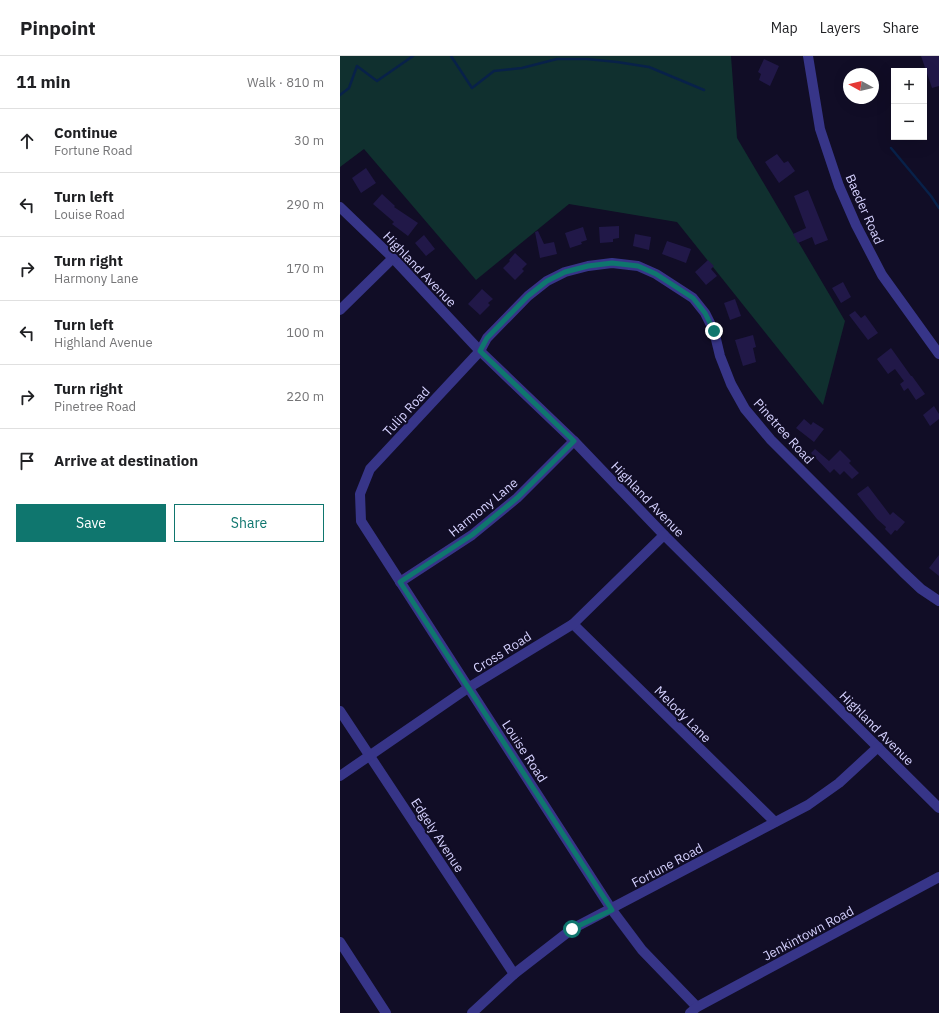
<!DOCTYPE html>
<html lang="en">
<head>
<meta charset="utf-8">
<style>
  body { margin:0; font-family:"IBM Plex Sans",sans-serif; background:#f6f6f6; color:#202124 }
  .controls { position:absolute; right:12px; top:12px; display:grid; overflow:hidden; border-radius:0px; box-shadow:0 4px 16px #0002 }
  .controls button { width:36px; height:36px; display:grid; place-items:center; padding:0; border:0; border-bottom:1px solid #e0e0e0; background:#fff; color:#202124; font:20px sans-serif }
  .compass { position:absolute; left:503px; top:12px; width:36px; height:36px; border-radius:50%; background:#fff; box-shadow:0 4px 16px #0002; rotate:278deg }
  .stop { position:absolute; width:12px; height:12px; margin:-9px; border:3px solid #0f766e; border-radius:50%; background:#fff }
  .stop.end { background:#0f766e; border-color:#fff; box-shadow:0 1px 4px #0008 }
  .list { margin:0; padding:0; list-style:none }
  h2 { display:flex; justify-content:space-between; align-items:center; height:52px; margin:0; padding:0 16px; font-size:17px }
  h2 small { font-size:13px; font-weight:400; color:#757577 }
  .list li { display:grid; grid-template-columns:26px 1fr auto; gap:12px; align-items:center; box-sizing:border-box; height:64px; padding:0 16px; border-top:1px solid #e0e0e0 }
  .list b { display:block; font-size:15px; white-space:nowrap }
  .list p { margin:0; font-size:13px; white-space:nowrap; color:#757577 }
  .list em { font-size:13px; font-style:normal; color:#757577 }
  .actions { display:flex; gap:8px; padding:12px 16px }
  .actions a { flex:1; padding:9px 0; border:1px solid #0f766e; border-radius:0px; text-align:center; font-size:14px; color:#0f766e }
  .actions .main { background:#0f766e; color:#fff }
  .icon { flex:none; width:22px; height:22px; fill:none; stroke:currentColor; stroke-width:2; stroke-linecap:round; stroke-linejoin:round }
  .map { position:relative; flex:none; width:599px; height:957px; overflow:hidden }
  header { display:flex; align-items:center; gap:24px; box-sizing:border-box; height:56px; padding:0 20px; background:#fff; border-bottom:1px solid #e0e0e0 }
  header strong { font-size:19px }
  nav { display:flex; gap:22px; margin-inline-start:auto; font-size:14px }
  main { display:flex }
  aside { flex:1; background:#fff }
  .map>svg:first-child { display:block }
  .green { fill:#10302f }
  .lines { fill:none; stroke-linecap:round; stroke-linejoin:round }
  .stream { stroke:#082149; stroke-width:2.5 }
  .building { fill:#211848 }
  .minor { stroke:#373588; stroke-width:10 }
  .route { stroke:#0f766e; stroke-width:5 }
  .labels { text-anchor:middle; stroke-width:4; stroke-linejoin:round; paint-order:stroke }
  .street-label { font-size:13px; fill:#d6d2ff; stroke:#110d26 }
</style>
</head>
<body>
<header>
<strong>Pinpoint</strong>
<nav><a>Map</a><a>Layers</a><a>Share</a></nav>
</header>
<main>
<aside>
<h2>11 min<small>Walk · 810 m</small></h2>
<ul class="list">
<li><svg class="icon" aria-label="ahead" viewBox="0 0 24 24"><path d="M12 20V5M6 11l6-6 6 6"/></svg><div><b>Continue</b><p>Fortune Road</p></div><em>30 m</em></li>
<li><svg class="icon" aria-label="left" viewBox="0 0 24 24"><path d="M17 20v-9H6M10 6l-5 5 5 5"/></svg><div><b>Turn left</b><p>Louise Road</p></div><em>290 m</em></li>
<li><svg class="icon" aria-label="right" viewBox="0 0 24 24"><path d="M7 20v-9h11M14 6l5 5-5 5"/></svg><div><b>Turn right</b><p>Harmony Lane</p></div><em>170 m</em></li>
<li><svg class="icon" aria-label="left" viewBox="0 0 24 24"><path d="M17 20v-9H6M10 6l-5 5 5 5"/></svg><div><b>Turn left</b><p>Highland Avenue</p></div><em>100 m</em></li>
<li><svg class="icon" aria-label="right" viewBox="0 0 24 24"><path d="M7 20v-9h11M14 6l5 5-5 5"/></svg><div><b>Turn right</b><p>Pinetree Road</p></div><em>220 m</em></li>
<li><svg class="icon" aria-label="arrive" viewBox="0 0 24 24"><path d="M6 21V4h12l-3 4 3 4H6"/></svg><div><b>Arrive at destination</b></div></li>
</ul>
<div class="actions"><a class="main">Save</a><a>Share</a></div>
</aside>
<div class="map">
<svg width="599" height="957" viewBox="0 0 599 957">
  <rect width="100%" height="100%" fill="#110d26"/>
  <polygon class="green" points="0,0 391,0 397,82 505,265 483,349 337,166 229,148 136,224 24,93 0,111"/>
  <g class="lines">
    <g class="stream">
      <polyline points="111,0 132,32 154,15 182,12 217,3 247,3 277,6 309,11 364,34"/>
      <polyline points="0,39 9,32 17,10 37,25 73,0"/>
      <polyline points="551,92 591,140 599,152"/>
    </g>
  </g>
  <g class="building">
    <polygon points="581,0 599,0 599,30 592,32"/>
    <polygon points="424,3 439,10 430,30 419,24 421,18 418,16"/>
    <polygon points="437,98 444,107 448,105 455,115 439,127 425,106"/>
    <polygon points="26,112 36,127 21,137 12,122"/>
    <polygon points="468,134 488,184 475,189 472,181 458,187 453,178 466,172 454,140"/>
    <polygon points="42,138 55,150 54,151 78,167 68,180 52,168 54,166 33,148"/>
    <polygon points="279,170 279,182 273,183 273,186 260,187 259,171"/>
    <polygon points="243,171 247,184 241,186 242,188 230,192 225,177"/>
    <polygon points="198,175 204,188 214,186 217,198 200,202 195,176"/>
    <polygon points="295,178 311,181 309,194 293,190"/>
    <polygon points="84,179 95,193 86,200 75,187"/>
    <polygon points="327,185 351,193 346,207 322,198"/>
    <polygon points="175,197 187,208 182,213 184,215 175,224 163,212 170,205 169,204"/>
    <polygon points="368,204 374,210 371,213 377,220 366,229 355,216"/>
    <polygon points="503,226 511,241 501,247 492,232"/>
    <polygon points="142,233 153,243 148,247 150,249 140,259 128,248"/>
    <polygon points="395,243 401,260 390,264 384,247"/>
    <polygon points="515,255 521,262 525,259 538,277 528,284 509,259"/>
    <polygon points="413,279 416,291 413,292 416,306 403,310 395,284"/>
    <polygon points="551,292 571,320 572,320 585,338 576,344 568,332 564,335 560,328 564,325 555,313 548,318 537,303"/>
    <polygon points="594,350 599,358 599,363 590,370 583,359"/>
    <polygon points="464,363 471,369 473,366 484,373 474,386 456,372"/>
    <polygon points="475,393 489,405 500,394 511,405 509,407 519,417 512,423 504,415 500,419 494,413 490,417 471,397"/>
    <polygon points="528,430 550,459 553,456 565,466 557,475 555,474 551,479 545,473 546,471 537,463 517,438"/>
    <polygon points="599,499 599,520 589,512"/>
  </g>
  <g class="lines">
    <g class="minor">
      <polyline points="468,0 480,73 499,130 516,169 542,219 599,298"/>
      <polyline points="0,151 53,202 140,295 234,385 324,479 599,752"/>
      <polyline points="0,254 53,202"/>
      <polyline points="60,526 132,479 177,442 234,385"/>
      <polyline points="233,568 435,766"/>
      <polyline points="0,655 174,918"/>
      <polyline points="0,720 128,632 233,568 324,479"/>
      <polyline points="0,886 46,957"/>
      <polyline points="357,951 302,894 272,854 21,465 20,438 30,413 140,295 147,282 188,240 207,225 225,216 248,210 272,207 298,210 316,218 353,242 365,257 374,275 380,300 391,328 405,353 431,384 563,516 581,533 599,545"/>
      <polyline points="132,957 174,918 232,873 468,749 499,727 538,691"/>
      <polyline points="350,957 357,951 599,821"/>
    </g>
  </g>
  <g class="lines">
    <polyline class="route" points="232,873 272,854 60,526 132,479 177,442 234,385 140,295 147,282 188,240 207,225 225,216 248,210 272,207 298,210 316,218 353,242 365,257 374,275"/>
  </g>
  <g class="labels">
    <g class="street-label">
      <text transform="translate(525 153) rotate(66)" y="5">Baeder Road</text>
      <text transform="translate(80 213) rotate(46)" y="5">Highland Avenue</text>
      <text transform="translate(66 355) rotate(-47)" y="5">Tulip Road</text>
      <text transform="translate(444 375) rotate(48)" y="5">Pinetree Road</text>
      <text transform="translate(308 443) rotate(46)" y="5">Highland Avenue</text>
      <text transform="translate(143 451) rotate(-39)" y="5">Harmony Lane</text>
      <text transform="translate(162 596) rotate(-32)" y="5">Cross Road</text>
      <text transform="translate(343 658) rotate(45)" y="5">Melody Lane</text>
      <text transform="translate(537 672) rotate(45)" y="5">Highland Avenue</text>
      <text transform="translate(185 695) rotate(57)" y="5">Louise Road</text>
      <text transform="translate(98 779) rotate(57)" y="5">Edgely Avenue</text>
      <text transform="translate(327 809) rotate(-28)" y="5">Fortune Road</text>
      <text transform="translate(468 877) rotate(-28)" y="5">Jenkintown Road</text>
    </g>
  </g>
</svg>
<div class="controls">
<button>+</button>
<button>−</button>
</div>
<svg class="compass" viewBox="-18 -18 36 36"><path d="M0-13l5 13h-10z" fill="#e53935"/><path d="M0 13l5-13h-10z" fill="#757577"/></svg>
<div class="stop" style="left:232px;top:873px"></div>
<div class="stop end" style="left:374px;top:275px"></div>
</div>
</main>
</body>
</html>
